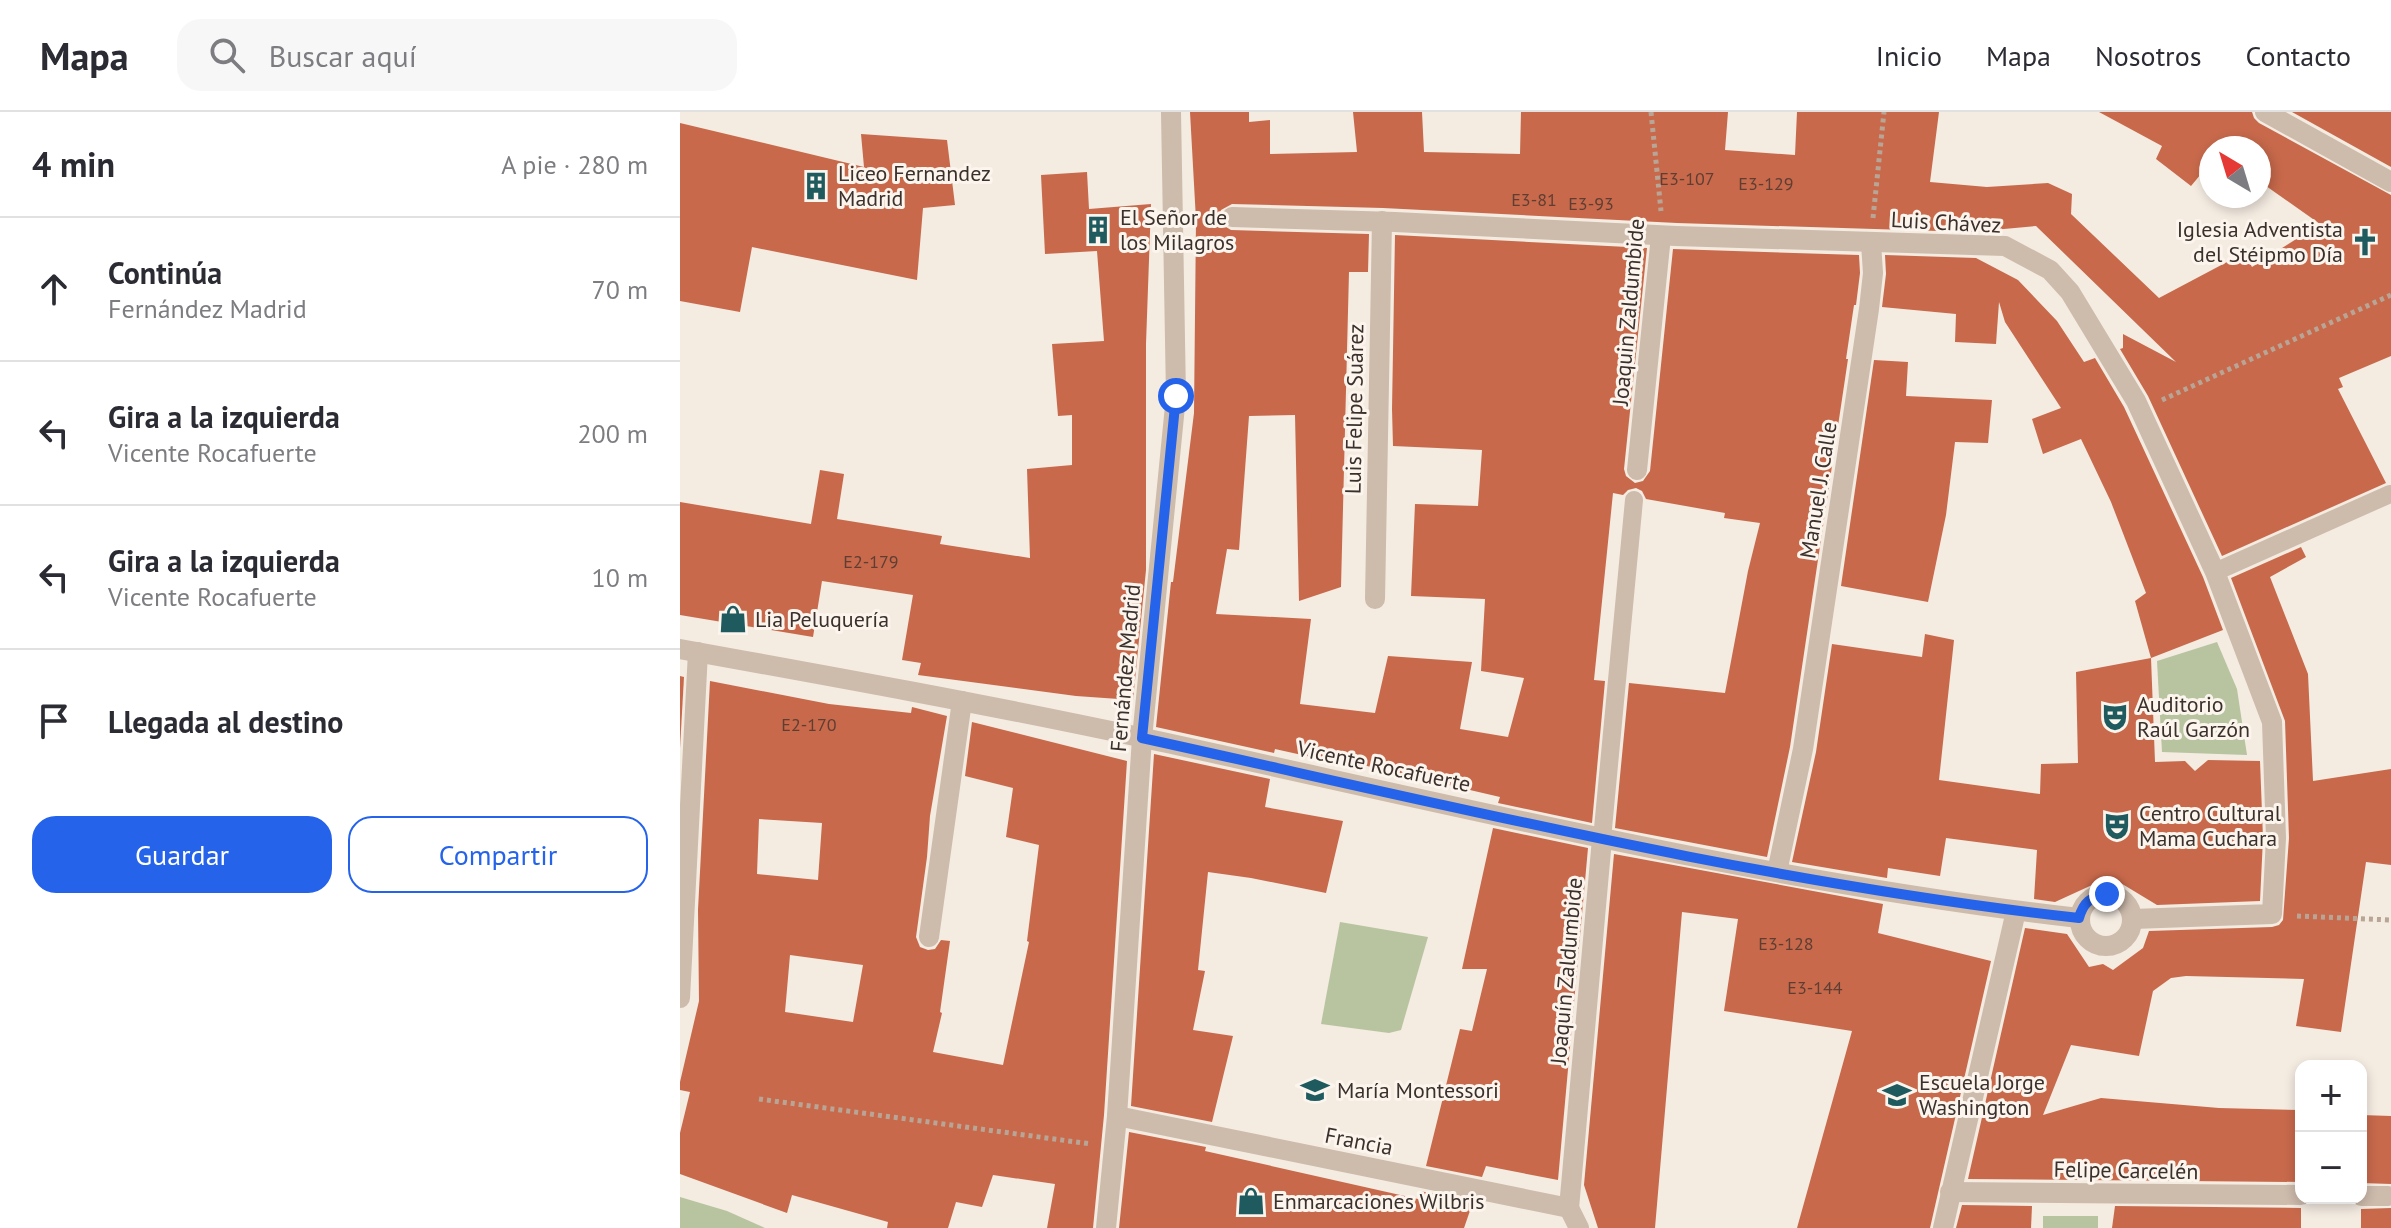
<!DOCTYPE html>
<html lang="es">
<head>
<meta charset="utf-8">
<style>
  body { margin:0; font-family:"PT Sans",sans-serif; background:#f7f7f7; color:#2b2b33 }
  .controls { position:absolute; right:24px; bottom:24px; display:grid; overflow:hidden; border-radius:16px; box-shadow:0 4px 12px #0003 }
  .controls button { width:72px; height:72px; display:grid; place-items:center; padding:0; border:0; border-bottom:2px solid #e1e1e2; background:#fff; color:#2b2b33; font:40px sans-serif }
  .compass { position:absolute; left:1519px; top:24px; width:72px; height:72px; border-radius:50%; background:#fff; box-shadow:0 4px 12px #0003; rotate:322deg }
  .stop { position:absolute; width:24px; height:24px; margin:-18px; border:6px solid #2563eb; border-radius:50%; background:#fff }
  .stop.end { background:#2563eb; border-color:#fff; box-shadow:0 2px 8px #0008 }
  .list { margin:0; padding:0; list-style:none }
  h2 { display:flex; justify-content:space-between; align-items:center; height:104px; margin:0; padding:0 32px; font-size:34px }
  h2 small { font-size:26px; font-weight:400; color:#7c7c81 }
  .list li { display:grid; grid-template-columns:52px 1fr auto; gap:24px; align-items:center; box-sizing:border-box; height:144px; padding:0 32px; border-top:2px solid #e1e1e2 }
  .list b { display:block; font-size:30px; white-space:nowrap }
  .list p { margin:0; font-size:26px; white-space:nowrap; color:#7c7c81 }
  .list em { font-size:26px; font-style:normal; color:#7c7c81 }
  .actions { display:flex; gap:16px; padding:24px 32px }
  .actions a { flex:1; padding:18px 0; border:2px solid #2563eb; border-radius:24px; text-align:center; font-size:28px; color:#2563eb }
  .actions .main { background:#2563eb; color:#fff }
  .icon { flex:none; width:44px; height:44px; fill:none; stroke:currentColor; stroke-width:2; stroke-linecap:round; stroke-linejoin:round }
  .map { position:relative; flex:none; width:1711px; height:1116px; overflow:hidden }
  header { display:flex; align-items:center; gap:48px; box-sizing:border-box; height:112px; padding:0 40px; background:#fff; border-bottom:2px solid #e1e1e2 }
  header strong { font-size:38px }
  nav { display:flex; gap:44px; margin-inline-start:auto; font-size:28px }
  .search { width:560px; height:72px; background:#f7f7f7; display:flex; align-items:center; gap:20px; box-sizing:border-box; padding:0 28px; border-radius:24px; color:#7c7c81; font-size:30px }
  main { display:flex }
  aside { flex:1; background:#fff }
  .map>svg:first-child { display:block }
  .green { fill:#b8c4a0 }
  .building { fill:#c8694b; fill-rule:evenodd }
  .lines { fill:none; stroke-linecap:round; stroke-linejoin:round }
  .path { stroke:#b9a596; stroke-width:5; stroke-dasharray:4 4; stroke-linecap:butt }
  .lane { stroke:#cdbbac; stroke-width:18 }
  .street { stroke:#cdbbac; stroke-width:20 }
  .route { stroke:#2563eb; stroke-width:10 }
  .labels { text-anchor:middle; stroke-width:6; stroke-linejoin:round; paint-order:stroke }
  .number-label { font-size:18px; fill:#5e3e33 }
  .poi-label { font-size:22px; fill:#3b302b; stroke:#fbf5ee; text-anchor:start }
  .street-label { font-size:22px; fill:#3b302b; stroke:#fbf5ee }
</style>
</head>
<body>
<header>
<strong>Mapa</strong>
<div class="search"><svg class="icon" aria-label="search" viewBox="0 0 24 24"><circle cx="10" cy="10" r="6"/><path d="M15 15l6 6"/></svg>Buscar aquí</div>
<nav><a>Inicio</a><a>Mapa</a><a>Nosotros</a><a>Contacto</a></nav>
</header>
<main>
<aside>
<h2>4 min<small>A pie · 280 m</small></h2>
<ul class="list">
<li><svg class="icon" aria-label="ahead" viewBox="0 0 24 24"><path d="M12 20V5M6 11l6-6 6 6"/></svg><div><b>Continúa</b><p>Fernández Madrid</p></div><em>70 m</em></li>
<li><svg class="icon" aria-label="left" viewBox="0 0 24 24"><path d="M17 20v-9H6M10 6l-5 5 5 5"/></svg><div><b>Gira a la izquierda</b><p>Vicente Rocafuerte</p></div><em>200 m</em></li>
<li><svg class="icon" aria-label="left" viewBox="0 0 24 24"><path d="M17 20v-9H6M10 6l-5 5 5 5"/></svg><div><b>Gira a la izquierda</b><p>Vicente Rocafuerte</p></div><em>10 m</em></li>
<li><svg class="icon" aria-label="arrive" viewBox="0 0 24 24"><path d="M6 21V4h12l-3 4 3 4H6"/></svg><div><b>Llegada al destino</b></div></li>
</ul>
<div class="actions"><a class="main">Guardar</a><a>Compartir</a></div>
</aside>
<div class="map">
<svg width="1711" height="1116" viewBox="0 0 1711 1116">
  <rect width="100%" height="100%" fill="#f4ebe1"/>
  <g class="green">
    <polygon points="1537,530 1557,577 1567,643 1482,640 1477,549"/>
    <polygon points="660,810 748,825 721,918 709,921 641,912"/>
    <polygon points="0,1085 47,1099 85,1116 0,1116"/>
    <rect x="1363" y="1104" width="55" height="12"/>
  </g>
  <g class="building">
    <polygon points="510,0 569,0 569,10 590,8 590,42 677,40 673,0 742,0 744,40 840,42 841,0 1048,0 1045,38 1115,43 1117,0 1259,0 1250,70 1307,75 1368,71 1392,82 1391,102 1479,186 1564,141 1572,155 1640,112 1579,69 1579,36 1531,35 1531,50 1511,74 1476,47 1482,34 1419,0 1572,0 1574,6 1579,11 1711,83 1711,244 1659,266 1663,275 1658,277 1706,371 1542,444 1468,284 1440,237 1443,236 1443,222 1496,250 1356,114 1291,120 997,111 703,96 552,92 541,98 539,105 541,112 551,118 689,122 688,160 669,160 661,475 619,489 615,303 569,304 559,438 547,437 536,502 631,507 620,592 695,601 708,544 792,550 780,617 828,625 844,566 801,559 805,487 731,484 735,392 798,394 802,338 713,334 712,297 715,123 967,136 944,357 946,364 955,371 963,369 970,359 993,137 1179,143 1180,161 1176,193 1174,193 1166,247 1168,247 1110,635 1087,745 935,716 949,571 1045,581 1068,459 1080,411 1044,406 1045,401 966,387 962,379 956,376 948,378 943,383 933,381 914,568 925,569 912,711 818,691 820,685 687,654 649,649 595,637 594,641 476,615 491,470 493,470 514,301 516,108"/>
    <polygon points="1612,0 1711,0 1711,55"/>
    <polygon points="0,11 184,55 181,22 267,28 275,93 243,96 237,168 72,135 60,200 0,189"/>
    <polygon points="407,60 409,97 471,92 466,232 466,458 453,588 396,584 238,563 241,551 222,548 233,483 142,469 133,525 0,503 0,390 131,412 140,358 164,362 157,407 262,424 260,432 350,446 347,357 392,353 392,303 378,304 372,232 424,229 417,139 365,142 361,63"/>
    <polygon points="1205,143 1296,146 1338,168 1377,209 1404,250 1415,246 1444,295 1523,465 1543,518 1471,546 1455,489 1466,481 1431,390 1401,327 1363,342 1352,307 1381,296 1325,210 1319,190 1316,232 1275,230 1276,202 1202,195 1206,162"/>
    <polygon points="1194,248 1228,250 1226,284 1312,288 1308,331 1275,330 1266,403 1248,490 1161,474"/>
    <polygon points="1621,435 1626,445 1590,465 1628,562 1633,669 1711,657 1711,753 1686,750 1661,920 1616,914 1624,867 1506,864 1491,866 1473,879 1459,944 1391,933 1363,1003 1421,986 1539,996 1621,998 1621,1070 1288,1067 1345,816 1387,822 1409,855 1423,852 1433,858 1463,836 1469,819 1592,815 1599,813 1603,808 1609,726 1605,609 1551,466"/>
    <polygon points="1245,522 1274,528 1259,668 1360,682 1361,652 1398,651 1396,560 1471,546 1475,650 1505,649 1515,659 1528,648 1580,649 1583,726 1580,789 1477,793 1439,770 1423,768 1375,790 1354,787 1357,738 1266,726 1260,764 1208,756 1207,766 1112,750 1136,640 1152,532 1242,545"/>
    <polygon points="0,564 4,565 0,636"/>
    <path d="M 30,569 L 149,592 L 231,601 L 232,595 L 267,604 L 250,704 L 247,745 L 236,825 L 240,835 L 248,838 L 255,837 L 261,828 L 270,829 L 260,900 L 262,901 L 253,940 L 323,953 L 349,830 L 347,829 L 359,733 L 326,725 L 333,676 L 285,664 L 292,610 L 447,649 L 424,1003 L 413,1116 L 367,1116 L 375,1072 L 313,1063 L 302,1095 L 276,1090 L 268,1116 L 207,1116 L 208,1110 L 112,1083 L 107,1101 L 0,1062 L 0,1021 L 10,980 L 0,978 L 0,970 L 19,889 L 18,798 ZM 79,707 L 142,711 L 138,768 L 77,762 ZM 110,843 L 183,853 L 173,910 L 105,900 Z"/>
    <polygon points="474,642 590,667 585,695 663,709 646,781 571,766 528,760 518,858 525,859 513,918 553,924 532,1010 451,994"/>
    <polygon points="813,716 908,736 878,1068 806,1054 802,1065 746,1054 780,917 792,919 807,857 782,857"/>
    <polygon points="934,742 1203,792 1198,821 1311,849 1250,1116 1117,1116 1172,919 1044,899 1058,807 1002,800 975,1116 918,1116 904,1073"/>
    <polygon points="1681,1003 1711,1004 1711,1072 1681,1071"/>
    <polygon points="449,1020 526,1035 525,1039 738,1087 740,1079 793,1090 784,1116 439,1116"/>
    <polygon points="1282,1093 1352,1094 1351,1116 1276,1116"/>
    <polygon points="1435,1094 1621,1096 1621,1116 1432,1116"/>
    <polygon points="1711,1096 1711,1116 1681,1116 1681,1097"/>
  </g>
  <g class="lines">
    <g class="path">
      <polyline points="971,0 981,99"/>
      <polyline points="1193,106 1204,0"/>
      <polyline points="1482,288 1711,183"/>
      <polyline points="1617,804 1711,808"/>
      <polyline points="79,987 411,1032"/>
    </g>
    <g class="lane">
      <polyline points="1535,460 1710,382"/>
      <polyline points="922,727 954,388"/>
    </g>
    <g class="street">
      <polyline points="1585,0 1711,70"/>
      <polyline points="552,105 715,110 996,124 1325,134 1370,158 1390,180 1456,289 1535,460 1592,610 1596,726 1592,802 1453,807"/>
      <polyline points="957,358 981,124"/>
      <polyline points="695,487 702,109"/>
      <path d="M 0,537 C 155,565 310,593 464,626 C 774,693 1083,770 1399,806"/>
      <polyline points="1097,760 1123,637 1189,197 1193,161 1191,131"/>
      <circle cx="1426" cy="808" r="26"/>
      <polyline points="249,825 282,589"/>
      <polyline points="0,886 18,540"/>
      <polyline points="437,1004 889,1096"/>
      <polyline points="1270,1080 1621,1083"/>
      <polyline points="1681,1084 1708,1084"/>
      <polyline points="889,1096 922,727"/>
      <polyline points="889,1096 899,1116"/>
      <polyline points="426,1116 437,1004 462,626 496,284 491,0"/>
      <polyline points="1263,1116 1336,799"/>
    </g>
  </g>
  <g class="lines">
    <path class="route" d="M 496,284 L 462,626 C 772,694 1083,771 1399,806 C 1403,791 1411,784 1427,782"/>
  </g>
  <defs>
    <symbol id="building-bare" viewBox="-9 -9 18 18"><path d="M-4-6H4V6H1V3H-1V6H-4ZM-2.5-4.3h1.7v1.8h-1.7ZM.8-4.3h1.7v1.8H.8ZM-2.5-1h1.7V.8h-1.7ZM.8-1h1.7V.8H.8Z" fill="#1f5a5e" stroke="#fbf5ee" stroke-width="2.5" paint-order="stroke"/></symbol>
    <symbol id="church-bare" viewBox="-9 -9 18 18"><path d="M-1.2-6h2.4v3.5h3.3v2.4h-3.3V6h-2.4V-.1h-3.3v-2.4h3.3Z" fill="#1f5a5e" stroke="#fbf5ee" stroke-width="2.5" paint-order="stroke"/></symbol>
    <symbol id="shop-bare" viewBox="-9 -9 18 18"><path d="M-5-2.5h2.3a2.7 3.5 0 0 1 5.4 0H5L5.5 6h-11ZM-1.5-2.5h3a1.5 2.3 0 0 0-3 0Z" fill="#1f5a5e" stroke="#fbf5ee" stroke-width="2.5" paint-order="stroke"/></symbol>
    <symbol id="theatre-bare" viewBox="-9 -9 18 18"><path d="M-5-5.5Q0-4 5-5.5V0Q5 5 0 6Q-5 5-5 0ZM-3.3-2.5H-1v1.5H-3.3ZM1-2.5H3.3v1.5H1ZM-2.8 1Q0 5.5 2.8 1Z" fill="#1f5a5e" stroke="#fbf5ee" stroke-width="2.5" paint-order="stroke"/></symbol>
    <symbol id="school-bare" viewBox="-9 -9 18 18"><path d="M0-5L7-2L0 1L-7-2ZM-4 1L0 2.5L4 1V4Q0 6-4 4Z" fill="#1f5a5e" stroke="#fbf5ee" stroke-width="2.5" paint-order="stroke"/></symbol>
  </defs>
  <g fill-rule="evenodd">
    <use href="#building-bare" x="116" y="54" width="40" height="40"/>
    <use href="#building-bare" x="398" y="98" width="40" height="40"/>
    <use href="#church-bare" x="1665" y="110" width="40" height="40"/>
    <use href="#shop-bare" x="33" y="487" width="40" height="40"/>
    <use href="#theatre-bare" x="1415" y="585" width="40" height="40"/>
    <use href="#theatre-bare" x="1417" y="694" width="40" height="40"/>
    <use href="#school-bare" x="615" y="958" width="40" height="40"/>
    <use href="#school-bare" x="1197" y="963" width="40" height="40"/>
    <use href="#shop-bare" x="551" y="1069" width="40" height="40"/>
  </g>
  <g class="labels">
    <g class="number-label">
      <text x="1007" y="73">E3-107</text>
      <text x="1086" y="78">E3-129</text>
      <text x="854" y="94">E3-81</text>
      <text x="911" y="98">E3-93</text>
      <text x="191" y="456">E2-179</text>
      <text x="129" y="619">E2-170</text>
      <text x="1106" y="838">E3-128</text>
      <text x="1135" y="882">E3-144</text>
    </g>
    <g class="poi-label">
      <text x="158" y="69">Liceo Fernandez<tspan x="158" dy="25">Madrid</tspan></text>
      <text x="440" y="113">El Señor de<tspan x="440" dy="25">los Milagros</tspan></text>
      <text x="1663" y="125" text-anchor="end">Iglesia Adventista<tspan x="1663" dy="25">del Stéipmo Día</tspan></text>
      <text x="75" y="515">Lia Peluquería</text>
      <text x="1457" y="600">Auditorio<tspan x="1457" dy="25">Raúl Garzón</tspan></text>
      <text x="1459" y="709">Centro Cultural<tspan x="1459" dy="25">Mama Cuchara</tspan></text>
      <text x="1239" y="978">Escuela Jorge<tspan x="1239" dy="25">Washington</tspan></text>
      <text x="657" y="986">María Montessori</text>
      <text x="593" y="1097">Enmarcaciones Wilbris</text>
    </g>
    <g class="street-label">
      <text transform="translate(1266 110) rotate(3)" y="8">Luis Chávez</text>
      <text transform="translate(948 200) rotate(-85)" y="8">Joaquin Zaldumbide</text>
      <text transform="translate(674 297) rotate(-89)" y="8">Luis Felipe Suárez</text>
      <text transform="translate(1138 378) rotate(-81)" y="8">Manuel J. Calle</text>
      <text transform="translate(445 556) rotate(-85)" y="8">Fernández Madrid</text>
      <text transform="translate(704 654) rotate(12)" y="8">Vicente Rocafuerte</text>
      <text transform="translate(886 859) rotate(-85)" y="8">Joaquín Zaldumbide</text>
      <text transform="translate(679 1029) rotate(11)" y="8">Francia</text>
      <text transform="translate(1446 1058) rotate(1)" y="8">Felipe Carcelén</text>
    </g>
  </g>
</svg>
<div class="controls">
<button>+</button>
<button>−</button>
</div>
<svg class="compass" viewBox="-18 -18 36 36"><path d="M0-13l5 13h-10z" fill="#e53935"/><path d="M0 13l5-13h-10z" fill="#7c7c81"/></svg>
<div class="stop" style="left:496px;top:284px"></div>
<div class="stop end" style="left:1427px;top:782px"></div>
</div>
</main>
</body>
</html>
